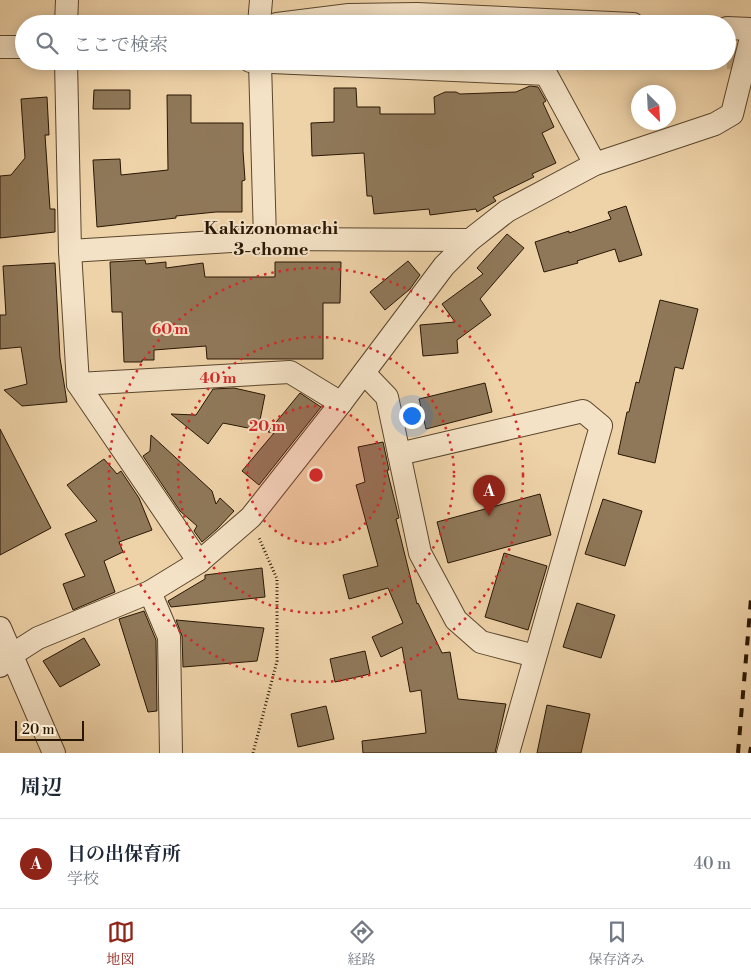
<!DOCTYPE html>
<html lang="ja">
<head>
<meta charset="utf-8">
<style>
  body { margin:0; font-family:"Libre Bodoni","Noto Serif JP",serif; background:#f2f2f3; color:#1f2937 }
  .compass { position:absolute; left:631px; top:85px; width:45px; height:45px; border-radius:50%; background:#fff; box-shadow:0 2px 12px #0003; rotate:156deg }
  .scale { position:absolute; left:15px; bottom:12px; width:69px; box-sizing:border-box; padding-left:5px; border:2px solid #291704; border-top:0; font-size:14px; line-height:18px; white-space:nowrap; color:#291704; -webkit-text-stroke:4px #f4e2c6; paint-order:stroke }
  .you { position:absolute; left:411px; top:415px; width:18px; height:18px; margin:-12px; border:4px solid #fff; border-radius:50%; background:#1a73e8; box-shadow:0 0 0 8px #1a73e833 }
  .badge { display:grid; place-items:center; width:32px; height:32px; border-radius:50%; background:#8f2418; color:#fff; font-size:16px; font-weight:700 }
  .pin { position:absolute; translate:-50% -41px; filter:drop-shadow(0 1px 2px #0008) }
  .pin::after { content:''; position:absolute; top:26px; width:18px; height:15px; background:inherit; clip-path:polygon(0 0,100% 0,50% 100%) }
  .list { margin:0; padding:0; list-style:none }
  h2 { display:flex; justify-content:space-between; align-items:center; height:65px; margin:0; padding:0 20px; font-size:21px }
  h2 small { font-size:16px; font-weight:400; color:#747a83 }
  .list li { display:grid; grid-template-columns:32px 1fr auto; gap:15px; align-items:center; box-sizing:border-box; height:90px; padding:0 20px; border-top:1px solid #e0e1e3 }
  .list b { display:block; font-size:19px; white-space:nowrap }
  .list p { margin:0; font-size:16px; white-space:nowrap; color:#747a83 }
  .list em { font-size:16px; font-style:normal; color:#747a83 }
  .icon { flex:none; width:28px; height:28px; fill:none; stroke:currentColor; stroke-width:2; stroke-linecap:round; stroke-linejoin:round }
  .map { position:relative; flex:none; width:751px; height:753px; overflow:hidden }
  .search { position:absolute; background:#fff; box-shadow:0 2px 12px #0003; left:15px; right:15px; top:15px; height:55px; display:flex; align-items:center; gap:12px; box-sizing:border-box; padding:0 18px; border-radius:28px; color:#747a83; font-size:19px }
  .sheet { height:155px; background:#fff }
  nav { display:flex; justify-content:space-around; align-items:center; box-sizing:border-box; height:70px; border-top:1px solid #e0e1e3; background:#fff; font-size:14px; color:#747a83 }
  nav a { display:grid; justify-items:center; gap:2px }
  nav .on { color:#8f2418 }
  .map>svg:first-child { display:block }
  .building { fill:#8f7859; stroke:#291704 }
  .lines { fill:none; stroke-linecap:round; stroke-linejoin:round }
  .minor-tunnel { stroke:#c7ad87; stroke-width:22; stroke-dasharray:22 11; stroke-linecap:butt }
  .minor-casing { stroke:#5a462d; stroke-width:24 }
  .path { stroke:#291704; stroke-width:3; stroke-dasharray:1 2.5; stroke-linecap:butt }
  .minor { stroke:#f4e2c6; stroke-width:22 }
  .rail { stroke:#291704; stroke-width:4; stroke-dasharray:9 9; stroke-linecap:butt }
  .ring { fill:none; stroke:#d62828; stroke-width:2.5; stroke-dasharray:2.5 5 }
  .labels { text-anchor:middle; stroke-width:4; stroke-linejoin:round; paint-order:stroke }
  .neighbourhood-label { font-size:18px; font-weight:bold; fill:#291704; stroke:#f4e2c6 }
  .centre { fill:#d62828; stroke:#f4e2c6; stroke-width:2.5 }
  .ring-label { font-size:15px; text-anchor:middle; font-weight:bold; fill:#d62828; stroke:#f4e2c6; stroke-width:4; stroke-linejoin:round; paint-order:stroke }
</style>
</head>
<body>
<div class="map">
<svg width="751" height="753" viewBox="0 0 751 753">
  <rect width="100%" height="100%" fill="#eed2a8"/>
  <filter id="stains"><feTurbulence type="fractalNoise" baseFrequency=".004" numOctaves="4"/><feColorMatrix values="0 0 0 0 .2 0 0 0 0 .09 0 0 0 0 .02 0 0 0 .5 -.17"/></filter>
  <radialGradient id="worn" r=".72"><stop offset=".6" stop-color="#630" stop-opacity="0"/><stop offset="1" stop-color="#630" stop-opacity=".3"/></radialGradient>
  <g class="building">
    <polygon points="530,86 538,87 546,101 543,103 554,127 542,133 556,163 532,174 534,177 493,197 496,201 477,212 476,209 430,215 429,209 374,214 372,196 367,196 364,153 312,156 311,123 334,122 334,88 356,88 357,107 380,107 380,114 435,114 434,97 445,92 456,92 460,94 516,92"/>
    <polygon points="94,90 130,90 130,109 93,109"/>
    <polygon points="167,95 191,95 191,123 243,123 243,151 245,180 242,181 242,212 216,212 176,216 176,218 97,227 93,160 120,159 121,175 168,170"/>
    <polygon points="47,97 49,135 45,135 50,209 55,209 55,232 0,238 0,176 11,175 25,158 21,99"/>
    <polygon points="626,206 642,255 619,262 615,249 577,261 578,263 544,272 535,242 569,231 569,233 611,219 608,212"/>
    <polygon points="507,234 524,248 480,299 491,315 457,340 458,353 423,356 420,325 455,322 442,304 483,274 477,268"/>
    <polygon points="145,260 146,264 166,262 166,268 203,263 205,277 275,277 275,262 341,262 340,303 323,303 323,359 207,359 206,346 154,350 154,360 142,360 142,362 124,362 122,312 112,312 110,262"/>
    <polygon points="408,261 420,275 410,289 385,310 370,292"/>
    <polygon points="55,263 60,358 67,402 22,406 4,390 27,384 21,347 0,349 0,315 6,315 3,266"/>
    <polygon points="660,300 698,309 683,369 675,367 655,463 618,454 627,412 629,412 636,382 639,383"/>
    <polygon points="485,383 492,412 426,429 419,399"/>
    <polygon points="234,388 265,395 258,430 223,423 208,444 171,414 196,415 213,389"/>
    <polygon points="300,393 321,407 259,485 242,471 274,433 268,432"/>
    <polygon points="0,429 51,528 0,555"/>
    <polygon points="151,435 212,491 216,504 220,498 234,511 217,529 202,542 194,531 197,526 180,511 143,456 150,451"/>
    <polygon points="383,442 389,470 387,470 399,518 396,519 417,604 418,603 442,653 450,652 458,699 506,704 495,753 363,753 362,741 426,733 421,690 410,692 402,647 381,657 372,637 403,623 388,588 349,599 343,575 378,566 356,485 365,482 358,447"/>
    <polygon points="104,459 117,474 121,471 139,498 152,530 119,542 123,552 104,561 115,592 73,610 63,584 85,576 65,534 97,521 67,485"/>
    <polygon points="540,494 551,535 448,563 437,522"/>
    <polygon points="603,499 642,511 625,566 585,554"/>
    <polygon points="504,553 547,566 528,630 485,617"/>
    <polygon points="262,568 265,597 171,607 168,601 205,579 205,575"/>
    <polygon points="577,603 615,615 601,658 563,647"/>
    <polygon points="144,611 156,640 157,711 148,712 119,619"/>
    <polygon points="176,620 264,628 257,661 183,667 182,636"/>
    <polygon points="84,638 100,665 60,687 43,661"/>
    <polygon points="365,651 370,674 335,682 330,659"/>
    <polygon points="547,705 590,714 581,753 537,753"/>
    <polygon points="326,706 334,739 298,747 291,714"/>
  </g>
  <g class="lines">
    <polyline class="minor-tunnel" points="727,58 751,58"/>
    <defs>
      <g id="minor">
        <polyline points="66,24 67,0"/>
        <polyline points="259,24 261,0"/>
        <polyline points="277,24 349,15 417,14 633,24"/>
        <polyline points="727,28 751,29"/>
        <polyline points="0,47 24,47"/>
        <polyline points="66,61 70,251 78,384 199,562"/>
        <polyline points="250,61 546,74 595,164"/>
        <polyline points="260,63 265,239"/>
        <polyline points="70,251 265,239 470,240"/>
        <polyline points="364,373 387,397 420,553 456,620 481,642 535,656"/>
        <polyline points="78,384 290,372 341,403"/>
        <polyline points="399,454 583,411 601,426 508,753"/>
        <polyline points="150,592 169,637 171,753"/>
        <polyline points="0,628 54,753"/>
        <polyline points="0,666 13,654 38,638 150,592 199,562 251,517 341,403 444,266 470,240 507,211 595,164 715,124 732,114 751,38"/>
      </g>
    </defs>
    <use href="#minor" class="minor-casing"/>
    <polyline class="path" points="253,753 277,661 277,579 259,538"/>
    <use href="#minor" class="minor"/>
    <g class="rail">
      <polyline points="738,753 751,599"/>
      <polyline points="750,753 751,747"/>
    </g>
  </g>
  <circle cx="316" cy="475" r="69" fill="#d62828" fill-opacity=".12"/>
  <g class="ring">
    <circle cx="316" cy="475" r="69"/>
    <circle cx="316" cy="475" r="138"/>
    <circle cx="316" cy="475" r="207"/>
  </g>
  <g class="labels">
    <g class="neighbourhood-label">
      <text x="271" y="234">Kakizonomachi<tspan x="271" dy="21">3-chome</tspan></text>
    </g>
  </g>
  <circle cx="316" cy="475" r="8" class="centre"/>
  <g class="ring-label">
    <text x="170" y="334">60 m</text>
    <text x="218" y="383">40 m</text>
    <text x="267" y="431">20 m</text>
  </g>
  <rect width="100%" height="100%" filter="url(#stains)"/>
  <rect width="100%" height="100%" fill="url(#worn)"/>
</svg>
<svg class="compass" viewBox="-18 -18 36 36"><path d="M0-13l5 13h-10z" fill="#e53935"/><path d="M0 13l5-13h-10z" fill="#747a83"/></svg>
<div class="scale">20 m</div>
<div class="you"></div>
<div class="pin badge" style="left:489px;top:516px">A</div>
<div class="search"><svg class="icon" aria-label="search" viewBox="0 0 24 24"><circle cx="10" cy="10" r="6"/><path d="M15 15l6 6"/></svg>ここで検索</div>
</div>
<section class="sheet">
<h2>周辺<small></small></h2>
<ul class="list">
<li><span class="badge">A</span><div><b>日の出保育所</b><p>学校</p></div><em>40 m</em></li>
</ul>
</section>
<nav>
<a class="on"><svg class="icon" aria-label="map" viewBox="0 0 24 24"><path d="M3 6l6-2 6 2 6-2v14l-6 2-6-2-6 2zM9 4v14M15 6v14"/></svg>地図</a>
<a><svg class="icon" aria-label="directions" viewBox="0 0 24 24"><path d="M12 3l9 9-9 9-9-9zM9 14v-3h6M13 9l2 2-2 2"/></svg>経路</a>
<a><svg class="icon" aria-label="saved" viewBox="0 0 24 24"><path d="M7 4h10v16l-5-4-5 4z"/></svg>保存済み</a>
</nav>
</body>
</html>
